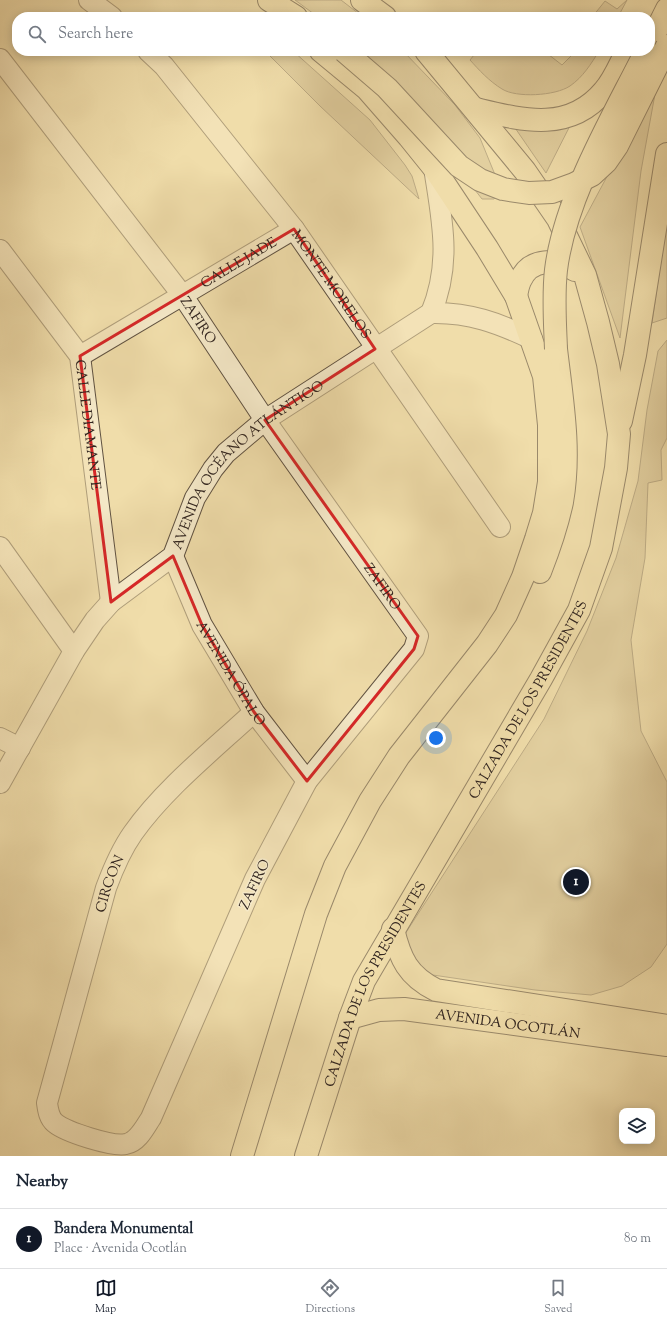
<!DOCTYPE html>
<html lang="en">
<head>
<meta charset="utf-8">
<style>
  body { margin:0; font-family:"Sorts Mill Goudy",serif; background:#f6f6f7; color:#1f2937 }
  .controls { position:absolute; right:12px; bottom:12px; display:grid; overflow:hidden; border-radius:8px; box-shadow:0 2px 10px #0003 }
  .controls button { width:36px; height:36px; display:grid; place-items:center; padding:0; border:0; border-bottom:1px solid #e0e1e3; background:#fff; color:#1f2937; font:20px sans-serif }
  .you { position:absolute; left:436px; top:738px; width:14px; height:14px; margin:-10px; border:3px solid #fff; border-radius:50%; background:#1a73e8; box-shadow:0 0 0 6px #1a73e833 }
  .badge { display:grid; place-items:center; width:26px; height:26px; border-radius:50%; background:#111827; color:#fff; font-size:13px; font-weight:700 }
  .pin { position:absolute; translate:-50% -50%; border:2px solid #fff; box-shadow:0 1px 4px #0006 }
  .list { margin:0; padding:0; list-style:none }
  h2 { display:flex; justify-content:space-between; align-items:center; height:52px; margin:0; padding:0 16px; font-size:17px }
  h2 small { font-size:13px; font-weight:400; color:#747a83 }
  .list li { display:grid; grid-template-columns:26px 1fr auto; gap:12px; align-items:center; box-sizing:border-box; height:60px; padding:0 16px; border-top:1px solid #e0e1e3 }
  .list b { display:block; font-size:15px; white-space:nowrap }
  .list p { margin:0; font-size:13px; white-space:nowrap; color:#747a83 }
  .list em { font-size:13px; font-style:normal; color:#747a83 }
  .icon { flex:none; width:22px; height:22px; fill:none; stroke:currentColor; stroke-width:2; stroke-linecap:round; stroke-linejoin:round }
  .map { position:relative; flex:none; width:667px; height:1156px; overflow:hidden }
  .search { position:absolute; background:#fff; box-shadow:0 2px 10px #0003; left:12px; right:12px; top:12px; height:44px; display:flex; align-items:center; gap:10px; box-sizing:border-box; padding:0 14px; border-radius:16px; color:#747a83; font-size:15px }
  .sheet { height:112px; background:#fff }
  nav { display:flex; justify-content:space-around; align-items:center; box-sizing:border-box; height:56px; border-top:1px solid #e0e1e3; background:#fff; font-size:11px; color:#747a83 }
  nav a { display:grid; justify-items:center; gap:2px }
  nav .on { color:#111827 }
  .map>svg:first-child { display:block }
  .green { fill:#d0be93; stroke:#80725a }
  .lines { fill:none; stroke-linecap:round; stroke-linejoin:round }
  .minor-casing { stroke:#615342; stroke-width:22 }
  .major-casing { stroke:#312520; stroke-width:24 }
  .highway-casing { stroke:#312520; stroke-width:24 }
  .minor { stroke:#f5e9c8; stroke-width:20 }
  .major { stroke:#f0ddaa; stroke-width:22 }
  .highway { stroke:#f0ddaa; stroke-width:22 }
  .highway-bridge-casing { stroke:#312520; stroke-width:24; stroke-linecap:butt }
  .highway-bridge { stroke:#f0ddaa; stroke-width:22 }
  .marked { fill:none; stroke:#d62828; stroke-width:3; stroke-linejoin:round }
  .labels { text-anchor:middle; stroke-width:3; stroke-linejoin:round; paint-order:stroke }
  .street-label { font-size:14px; fill:#312520; stroke:#f5e9c8 }
</style>
</head>
<body>
<div class="map">
<svg width="667" height="1156" viewBox="0 0 667 1156">
  <rect width="100%" height="100%" fill="#f0ddaa"/>
  <filter id="stains"><feTurbulence type="fractalNoise" baseFrequency=".005" numOctaves="4"/><feColorMatrix values="0 0 0 0 .2 0 0 0 0 .09 0 0 0 0 .02 0 0 0 .5 -.17"/></filter>
  <radialGradient id="worn" r=".72"><stop offset=".6" stop-color="#630" stop-opacity="0"/><stop offset="1" stop-color="#630" stop-opacity=".3"/></radialGradient>
  <g class="green">
    <polygon points="295,0 341,0 363,17 318,17"/>
    <polygon points="627,0 618,17 593,16 605,1 617,9"/>
    <polygon points="265,51 293,51 370,120 405,165 412,176 419,199 320,106"/>
    <polygon points="354,51 403,51 455,105 480,138 500,187 499,194 494,199 482,199 402,96"/>
    <path d="M 489,51 L 544,51 L 562,65 L 576,51 L 599,51 C 591,64 583,77 570,86 C 555,96 516,98 502,89 C 489,81 479,70 470,60 L 474,55 Z"/>
    <polygon points="657,83 641,171 620,338 580,227"/>
    <polygon points="577,112 546,173 511,122"/>
    <polygon points="667,219 667,318 652,323"/>
    <polygon points="667,340 667,438 661,450 662,480 648,483 645,558 631,640 641,731 667,782 667,944 651,967 622,986 591,995 535,990 426,974 407,955 405,934 544,719 587,631 616,558 638,481 647,410 658,351"/>
  </g>
  <g class="lines">
    <defs>
      <g id="minor">
        <polyline points="89,0 112,17"/>
        <path id="s1" d="M 148,51 L 164,66 L 294,229 L 500,527"/>
        <path id="s2" d="M 0,59 L 183,296 L 265,420 L 418,636 L 414,649 L 307,781 L 255,879 L 151,1118 C 145,1127 138,1142 126,1144 C 112,1147 66,1132 55,1123 C 49,1118 48,1110 47,1103 L 106,888 C 113,869 121,850 133,833 C 164,789 214,749 254,712"/>
        <path id="s3" d="M 0,250 L 80,356 L 111,602"/>
        <path d="M 431,313 C 452,263 442,220 434,168"/>
        <path id="s4" d="M 80,356 L 294,229"/>
        <polyline points="0,547 74,651"/>
        <path id="s5" d="M 173,556 L 202,625 L 254,712 L 307,781"/>
        <polyline points="0,738 20,748"/>
        <path id="s6" d="M 0,783 L 74,651 L 95,620 L 111,602 L 173,556 L 195,498 L 213,469 L 226,453 L 265,420 L 431,313 C 469,312 498,323 532,339"/>
      </g>
      <g id="major">
        <path d="M 393,929 C 400,959 408,976 436,990 L 667,1026"/>
        <path id="s7" d="M 350,1018 L 379,1010 L 404,1009 L 667,1045"/>
      </g>
      <g id="highway">
        <polyline points="269,0 296,17"/>
        <polyline points="362,0 385,17"/>
        <polyline points="650,43 667,9"/>
        <path d="M 476,109 C 522,120 569,133 604,91 C 614,80 620,64 627,51"/>
        <path d="M 516,296 C 517,291 518,285 520,281 C 530,257 557,259 575,270"/>
        <polyline points="621,421 635,355 667,154"/>
        <path d="M 540,572 C 549,549 557,526 562,502 C 571,451 562,400 556,349"/>
        <polyline points="242,1156 316,914 335,866 370,801 399,756 487,644 506,615 523,577 536,539 544,513 549,482 549,425 544,376 516,296 487,248 434,168 409,137 367,89 321,51"/>
        <path id="s8" d="M 306,1156 L 350,1018 L 364,981 L 541,679 L 579,610 L 601,548 L 616,468 L 619,434 L 608,364 L 598,322 L 585,275 L 558,219 L 525,171 L 426,51"/>
      </g>
    </defs>
    <use href="#minor" class="minor-casing"/>
    <use href="#major" class="major-casing"/>
    <use href="#highway" class="highway-casing"/>
    <use href="#minor" class="minor"/>
    <use href="#major" class="major"/>
    <use href="#highway" class="highway"/>
    <defs>
      <g id="highway-bridge">
        <polyline points="344,51 387,88 459,166 480,180 503,189 529,193 552,192 574,184 592,175 606,162 617,146 667,46"/>
        <path d="M 556,349 C 555,323 553,296 556,270 C 565,197 613,117 646,51"/>
      </g>
    </defs>
    <use href="#highway-bridge" class="highway-bridge-casing"/>
    <use href="#highway-bridge" class="highway-bridge"/>
  </g>
  <path d="M0 0H667V1156H0ZM 294,229 L 375,349 L 265,420 L 418,636 L 414,649 L 307,781 L 254,712 L 202,625 L 173,556 L 111,602 L 80,356 Z" fill="#f0ddaa" fill-opacity=".55" fill-rule="evenodd"/>
  <path class="marked" d="M 294,229 L 375,349 L 265,420 L 418,636 L 414,649 L 307,781 L 254,712 L 202,625 L 173,556 L 111,602 L 80,356 Z"/>
  <g class="labels">
    <g class="street-label">
      <text dy="5" stroke="none"><textPath href="#s4" startOffset="184">CALLE JADE</textPath></text>
      <text dy="5" stroke="none"><textPath href="#s1" startOffset="297">MONTE MORELOS</textPath></text>
      <text dy="5" stroke="none"><textPath href="#s2" startOffset="328">ZAFIRO</textPath></text>
      <text dy="5" stroke="none"><textPath href="#s3" startOffset="202">CALLE DIAMANTE</textPath></text>
      <text dy="5" stroke="none"><textPath href="#s6" startOffset="412">AVENIDA OCÉANO ATLÁNTICO</textPath></text>
      <text dy="5" stroke="none"><textPath href="#s2" startOffset="652">ZAFIRO</textPath></text>
      <text dy="5" stroke="none"><textPath href="#s5" startOffset="131">AVENIDA ÓPALO</textPath></text>
      <text dy="5" stroke="none"><textPath href="#s8" startOffset="510">CALZADA DE LOS PRESIDENTES</textPath></text>
      <text dy="5" stroke="none"><textPath href="#s2" startOffset="1630">CIRCON</textPath></text>
      <text transform="translate(254 884) rotate(-65)" y="5">ZAFIRO</text>
      <text dy="5" stroke="none"><textPath href="#s8" startOffset="186">CALZADA DE LOS PRESIDENTES</textPath></text>
      <text dy="5" stroke="none"><textPath href="#s7" startOffset="160">AVENIDA OCOTLÁN</textPath></text>
    </g>
  </g>
  <rect width="100%" height="100%" filter="url(#stains)"/>
  <rect width="100%" height="100%" fill="url(#worn)"/>
</svg>
<div class="controls">
<button><svg class="icon" aria-label="layers" viewBox="0 0 24 24"><path d="M12 4l9 5-9 5-9-5zM3 14l9 5 9-5"/></svg></button>
</div>
<div class="you"></div>
<div class="pin badge" style="left:576px;top:882px">1</div>
<div class="search"><svg class="icon" aria-label="search" viewBox="0 0 24 24"><circle cx="10" cy="10" r="6"/><path d="M15 15l6 6"/></svg>Search here</div>
</div>
<section class="sheet">
<h2>Nearby<small></small></h2>
<ul class="list">
<li><span class="badge">1</span><div><b>Bandera Monumental</b><p>Place · Avenida Ocotlán</p></div><em>80 m</em></li>
</ul>
</section>
<nav>
<a class="on"><svg class="icon" aria-label="map" viewBox="0 0 24 24"><path d="M3 6l6-2 6 2 6-2v14l-6 2-6-2-6 2zM9 4v14M15 6v14"/></svg>Map</a>
<a><svg class="icon" aria-label="directions" viewBox="0 0 24 24"><path d="M12 3l9 9-9 9-9-9zM9 14v-3h6M13 9l2 2-2 2"/></svg>Directions</a>
<a><svg class="icon" aria-label="saved" viewBox="0 0 24 24"><path d="M7 4h10v16l-5-4-5 4z"/></svg>Saved</a>
</nav>
</body>
</html>
